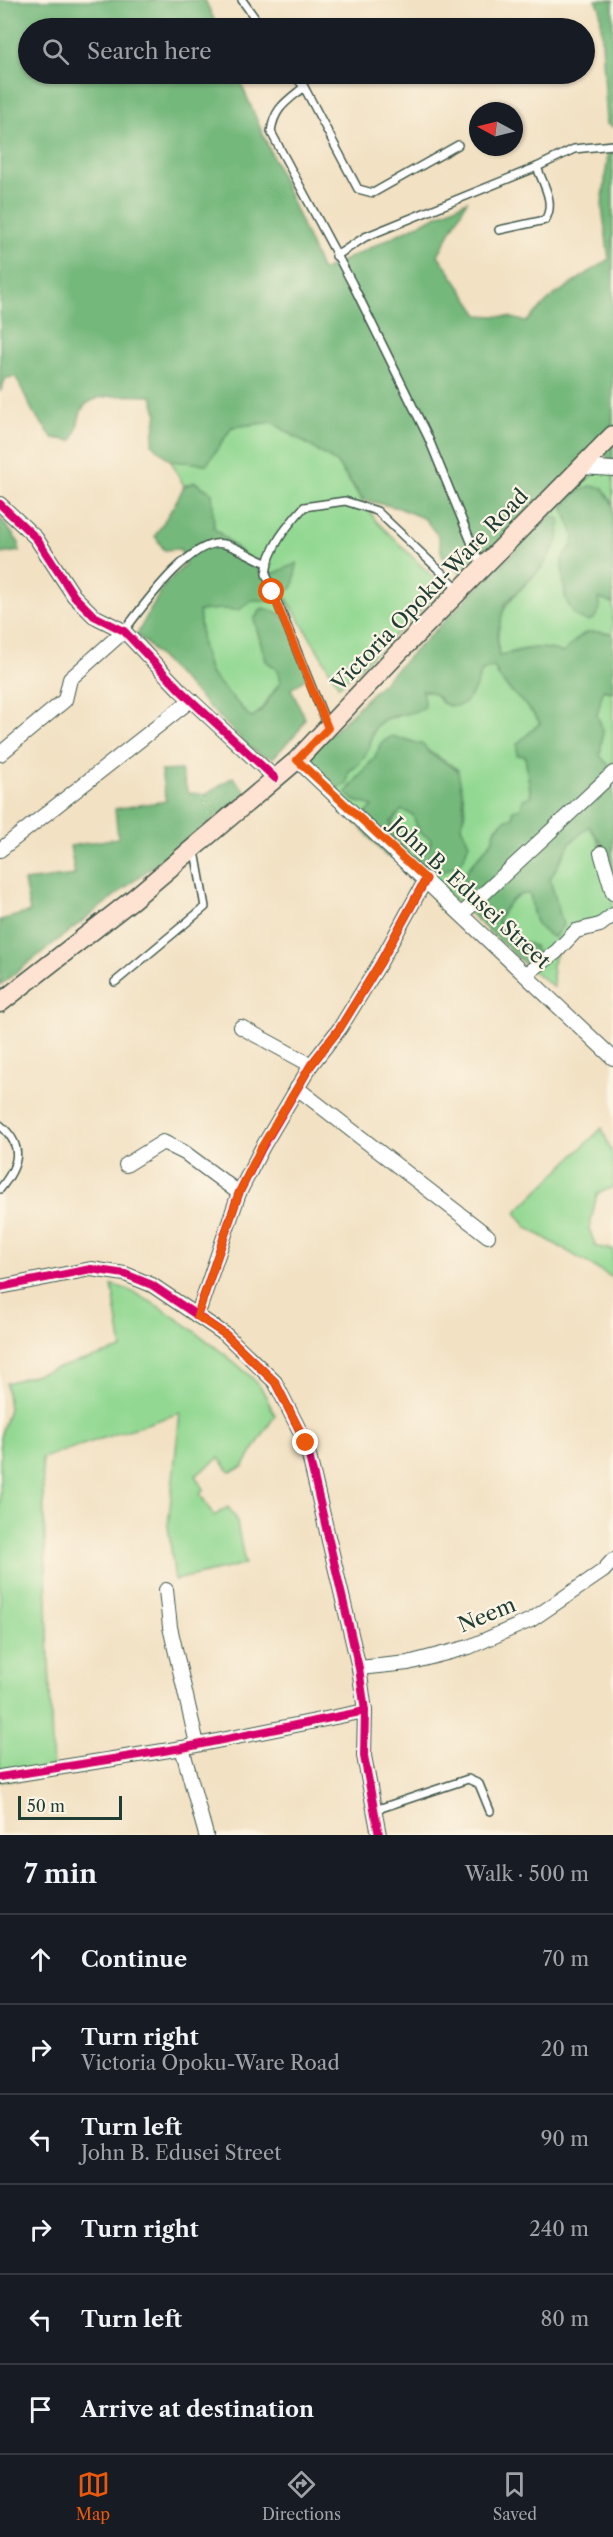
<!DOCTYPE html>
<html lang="en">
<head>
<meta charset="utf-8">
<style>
  body { margin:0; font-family:"Libre Caslon Text",serif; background:#20242c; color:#f1f3f6 }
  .compass { position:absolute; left:469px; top:102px; width:54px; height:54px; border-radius:50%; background:#171b24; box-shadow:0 2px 4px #0004; rotate:277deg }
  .scale { position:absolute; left:18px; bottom:15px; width:104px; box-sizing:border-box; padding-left:6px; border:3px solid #1f3d34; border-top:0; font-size:16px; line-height:21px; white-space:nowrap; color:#1f3d34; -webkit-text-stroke:4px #fcf5e5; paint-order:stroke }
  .stop { position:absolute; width:18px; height:18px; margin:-14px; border:4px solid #ea580c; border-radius:50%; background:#fff }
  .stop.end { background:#ea580c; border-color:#fff; box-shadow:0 2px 6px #0008 }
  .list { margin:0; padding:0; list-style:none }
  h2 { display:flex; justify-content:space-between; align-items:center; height:78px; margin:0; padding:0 24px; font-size:26px }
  h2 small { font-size:20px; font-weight:400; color:#9ea1a6 }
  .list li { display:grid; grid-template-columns:39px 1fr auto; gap:18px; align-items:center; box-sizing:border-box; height:90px; padding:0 24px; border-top:2px solid #363941 }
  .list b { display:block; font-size:22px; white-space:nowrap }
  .list p { margin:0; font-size:20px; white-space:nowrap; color:#9ea1a6 }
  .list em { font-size:20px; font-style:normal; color:#9ea1a6 }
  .icon { flex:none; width:33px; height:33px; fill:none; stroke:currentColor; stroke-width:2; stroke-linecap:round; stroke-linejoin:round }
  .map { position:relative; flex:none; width:613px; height:1835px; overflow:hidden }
  .search { position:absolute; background:#171b24; box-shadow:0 2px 4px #0004; left:18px; right:18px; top:18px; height:66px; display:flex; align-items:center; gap:15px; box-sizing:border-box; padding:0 21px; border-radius:33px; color:#9ea1a6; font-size:22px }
  .sheet { height:618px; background:#171b24 }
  nav { display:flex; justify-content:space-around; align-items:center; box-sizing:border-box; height:84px; border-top:2px solid #363941; background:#171b24; font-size:16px; color:#9ea1a6 }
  nav a { display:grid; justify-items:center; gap:3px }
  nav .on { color:#ea580c }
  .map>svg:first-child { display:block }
  .green { fill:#92d892; stroke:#588a63; stroke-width:1.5 }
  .forest { fill:#75b87c; stroke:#4a7a58; stroke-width:1.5 }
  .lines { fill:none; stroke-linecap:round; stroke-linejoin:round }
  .service-casing { stroke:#3f5649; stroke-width:10 }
  .minor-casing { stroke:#3f5649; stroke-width:16 }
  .secondary-casing { stroke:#3f5649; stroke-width:21 }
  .service { stroke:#fff; stroke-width:7 }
  .minor { stroke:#fff; stroke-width:14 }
  .secondary { stroke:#fee3d2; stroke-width:18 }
  .cycleway-casing { stroke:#fcf5e5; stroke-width:11 }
  .cycleway { stroke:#d6006c; stroke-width:8 }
  .route { stroke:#ea580c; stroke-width:8 }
  .labels { text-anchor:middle; stroke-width:4.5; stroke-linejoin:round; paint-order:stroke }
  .street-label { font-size:21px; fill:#1f3d34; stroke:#fcf5e5 }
</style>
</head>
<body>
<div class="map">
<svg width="613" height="1835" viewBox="0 0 613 1835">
  <rect width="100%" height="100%" fill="#fcf5e5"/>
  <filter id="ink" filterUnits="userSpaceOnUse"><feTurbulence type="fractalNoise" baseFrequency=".0167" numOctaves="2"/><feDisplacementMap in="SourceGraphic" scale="12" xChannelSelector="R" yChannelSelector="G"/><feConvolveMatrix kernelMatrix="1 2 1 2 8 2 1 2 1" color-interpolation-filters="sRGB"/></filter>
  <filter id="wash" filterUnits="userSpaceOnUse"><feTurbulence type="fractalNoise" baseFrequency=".008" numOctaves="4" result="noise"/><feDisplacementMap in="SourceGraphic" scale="24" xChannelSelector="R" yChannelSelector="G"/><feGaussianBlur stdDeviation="1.35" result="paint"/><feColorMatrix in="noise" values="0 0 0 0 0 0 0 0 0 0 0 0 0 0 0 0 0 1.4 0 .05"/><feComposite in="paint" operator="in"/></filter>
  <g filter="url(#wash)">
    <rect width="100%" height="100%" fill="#f2e1c3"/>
    <g class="green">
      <polygon points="272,422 336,462 376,521 445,589 339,686 286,597 295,626 276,612 262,608 254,619 266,661 278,670 281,681 260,711 251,719 210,673 202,645 199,610 221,609 239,610 252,600 275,601 292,587 297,564 273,574 260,569 214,528 212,493 195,482 184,486 171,461 207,464 232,427"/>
      <path d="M 609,458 L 613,463 L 613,505 L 603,488 C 584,486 576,492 564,507 C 566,521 572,524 574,534 C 577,546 566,550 563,559 C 560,568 566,586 565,597 L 598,597 L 613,604 L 613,634 C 582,628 583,634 563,653 C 541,644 522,648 499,656 C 493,603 511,603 541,568 C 550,556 555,534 560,520 L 550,516 Z"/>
      <path d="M 494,666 C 502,690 528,702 540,723 L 517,744 L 525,756 L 531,797 L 513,817 L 501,823 L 496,828 L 492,841 L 468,869 L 477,887 L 484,887 L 479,922 L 428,875 C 439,859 465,829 465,811 C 465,796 459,783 457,769 L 416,743 L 405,739 L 381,743 L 375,757 L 346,792 L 355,801 L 374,806 L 364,817 L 334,790 L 347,784 L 349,771 L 369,749 L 375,727 L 386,718 L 397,717 L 421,690 L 434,693 L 442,703 L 449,706 L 482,671 Z"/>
      <polygon points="603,690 613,692 613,770 600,756 603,730 597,715"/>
      <path d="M 401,810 L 413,815 L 419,832 L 431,839 L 429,848 L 417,867 L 405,855 L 408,851 C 389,836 385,829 401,810 Z"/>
      <path d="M 589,826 C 610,857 613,879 613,916 L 579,923 L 563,939 L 552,965 L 554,987 L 530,969 L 534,946 L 506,936 L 498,921 C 504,908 514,891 530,894 C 534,918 531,924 554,937 L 554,899 L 550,879 L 570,843 Z"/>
      <polygon points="602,1128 613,1156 613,1187 597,1194 589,1229 596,1247 613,1249 613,1278 526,1227 516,1212"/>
      <path d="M 112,1285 C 144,1289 233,1358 257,1383 C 265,1391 269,1405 275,1415 L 243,1467 L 230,1472 L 219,1458 L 195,1476 L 204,1489 L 200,1494 L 214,1516 L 228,1507 L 236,1518 L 245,1564 L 175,1580 L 168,1526 L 180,1413 L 42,1458 L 53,1775 L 0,1782 L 0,1437 L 9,1409 L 6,1383 L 122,1349 Z"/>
    </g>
    <g class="forest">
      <path d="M 0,0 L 205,0 L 218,28 L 28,28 L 28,74 L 237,74 L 322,271 L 467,201 L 438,255 L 479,315 L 509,317 L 526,322 L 553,296 L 609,259 L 602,207 L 608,154 L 613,153 L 613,463 L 598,447 L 475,570 L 460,574 L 443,559 L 438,536 L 425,519 L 399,508 L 364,500 L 336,462 L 272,422 L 232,427 L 207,464 L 171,461 L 152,444 L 157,413 L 152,396 C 135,396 90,391 82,410 C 77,420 79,428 72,441 L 53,438 L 33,412 L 16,377 L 6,378 L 0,392 Z"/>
      <polygon points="596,0 613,0 613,127 607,124 600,8"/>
      <path d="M 195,482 L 212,493 L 214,528 L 257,568 L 273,574 L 297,563 L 293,587 L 275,601 L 252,600 L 239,610 L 221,609 L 199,611 L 202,645 L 210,673 L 251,718 L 261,711 L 281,681 L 278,670 L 266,661 L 254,619 L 263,608 L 276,612 L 295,626 L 308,677 L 291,689 L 305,718 L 300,729 L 273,758 L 259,754 L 248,746 L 137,634 L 163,587 L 185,564 L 180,549 L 164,550 L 155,536 C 165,519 176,504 184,486 Z"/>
      <path d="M 590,486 L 603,488 L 613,505 L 613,604 L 598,598 L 600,609 L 594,619 L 588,621 L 575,616 C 572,610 568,605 566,599 C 565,594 561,562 563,558 C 567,549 574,548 574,538 C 574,531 566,518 564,507 L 576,493 Z"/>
      <path d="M 550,516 L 560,519 L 558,541 L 543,566 L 505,604 L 497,636 L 499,656 C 524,650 538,643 563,653 C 584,633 581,628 613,634 L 613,692 L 603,690 L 597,715 L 603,730 L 600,756 L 613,770 L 613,879 L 603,845 L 589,826 L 570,843 L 550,879 L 563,925 L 554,938 C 531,924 535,919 530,894 C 514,891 504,908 498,921 L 506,936 L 534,946 L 540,959 L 530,969 L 479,922 L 473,911 L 484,887 L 469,890 L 463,880 L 468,869 L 492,841 L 496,829 L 505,820 L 513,817 L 513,810 L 521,808 L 523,799 L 531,796 L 525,756 L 517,755 L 517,744 L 540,723 C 528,702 502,690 494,666 L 482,671 C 476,686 468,714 445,704 C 440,702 440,697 436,695 C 432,692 426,691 422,690 L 425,707 C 410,717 389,712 377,725 C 365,739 375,757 349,771 L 347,784 L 334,790 L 306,759 Z"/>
      <polygon points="0,517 19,543 19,551 0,554"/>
      <path d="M 392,736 L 424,745 L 429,753 L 458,770 C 460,790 468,805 461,826 L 469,843 L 463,861 L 445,871 L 428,875 L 417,867 L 415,851 L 429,848 L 431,839 L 419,832 L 413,815 L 402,810 L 390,823 L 396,841 L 409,851 L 400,860 L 386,856 L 357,823 L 373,806 L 355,801 L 346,793 L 375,757 L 381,743 Z"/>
      <polygon points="181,770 188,793 207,794 233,777 247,793 0,985 0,920 30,912 24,881 75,875 70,846 118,838 115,809 166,801 161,771"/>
    </g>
  </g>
  <g filter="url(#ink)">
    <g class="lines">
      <defs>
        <g id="service">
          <polyline points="242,0 262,28"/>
          <polyline points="294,74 304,87 358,189 373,193 458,145"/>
          <path d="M 304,87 C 286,102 274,108 271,132 L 352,283 L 428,437 L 481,566"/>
          <path d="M 499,230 L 545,220 C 556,203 543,184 537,167"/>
          <polyline points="336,256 365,237 537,167 574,149 613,145"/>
          <path d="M 124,631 C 141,609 192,536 224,544 C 238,547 253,558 267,563"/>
          <path d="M 327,725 L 266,574 C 269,547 287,526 304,507 L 345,501 L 377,511 L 459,589"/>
          <polyline points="115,982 205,907 195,851"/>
          <path d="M 0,1125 C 25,1146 19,1166 0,1189"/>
          <polyline points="375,1810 468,1779 479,1784 490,1811"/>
        </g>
        <g id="minor">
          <polyline points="582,467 613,469"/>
          <polyline points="0,504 36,538 74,596 94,616 124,631 180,690 275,778"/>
          <polyline points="0,754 65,700 70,679 124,631"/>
          <polyline points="297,760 613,1058"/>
          <polyline points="0,850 191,700"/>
          <polyline points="601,853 613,893"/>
          <polyline points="462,914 613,773"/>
          <polyline points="526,974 556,952 576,931 600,925 613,915"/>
          <polyline points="241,1027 311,1065"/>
          <polyline points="297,1088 488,1236"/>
          <polyline points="126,1165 163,1142 185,1153 239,1193"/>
          <polyline points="0,1287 91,1269 125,1274 152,1285 226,1335 275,1382 306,1443 359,1668 365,1711 364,1756 379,1835"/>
          <polyline points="197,1316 239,1193 262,1148 311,1065 340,1028 380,963 426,879"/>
          <polyline points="166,1590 170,1627 197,1744"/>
          <polyline points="359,1668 408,1663 469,1647 531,1620 603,1571 613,1560"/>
          <polyline points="182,1748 206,1835"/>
          <polyline points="0,1777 182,1748 365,1711"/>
        </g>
        <polyline id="secondary" points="0,1003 132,900 297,760 398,653 613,435"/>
      </defs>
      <use href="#service" class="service-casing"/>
      <use href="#minor" class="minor-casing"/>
      <use href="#secondary" class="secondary-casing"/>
      <use href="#service" class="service"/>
      <use href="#minor" class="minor"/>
      <use href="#secondary" class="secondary"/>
      <defs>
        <g id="cycleway">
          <polyline points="0,504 36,538 74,596 94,616 124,631 180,690 275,778"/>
          <polyline points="0,1287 91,1269 125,1274 152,1285 226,1335 275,1382 306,1443 359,1668 365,1711 364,1756 379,1835"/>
          <polyline points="197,1316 239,1193 262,1148 311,1065 340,1028 380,963 426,879"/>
          <polyline points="0,1777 182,1748 365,1711"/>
        </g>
      </defs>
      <use href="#cycleway" class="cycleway-casing"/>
      <use href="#cycleway" class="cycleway"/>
    </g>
  </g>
  <g class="lines" filter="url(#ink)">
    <polyline class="route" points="272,592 328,728 297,760 426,879 380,963 340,1028 311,1065 261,1148 239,1193 197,1316 226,1335 275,1382 306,1443"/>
  </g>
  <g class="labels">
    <g class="street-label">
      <text transform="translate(430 590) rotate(-46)" y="7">Victoria Opoku-Ware Road</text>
      <text transform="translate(470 893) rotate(43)" y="7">John B. Edusei Street</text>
      <text transform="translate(487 1615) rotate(-22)" y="7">Neem</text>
    </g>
  </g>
</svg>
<svg class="compass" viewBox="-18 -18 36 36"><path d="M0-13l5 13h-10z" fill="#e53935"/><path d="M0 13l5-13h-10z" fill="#9ea1a6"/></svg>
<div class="scale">50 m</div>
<div class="stop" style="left:272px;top:592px"></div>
<div class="stop end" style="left:306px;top:1443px"></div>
<div class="search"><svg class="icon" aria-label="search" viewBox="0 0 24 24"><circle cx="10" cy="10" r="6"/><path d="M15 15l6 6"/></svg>Search here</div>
</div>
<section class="sheet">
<h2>7 min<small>Walk · 500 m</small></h2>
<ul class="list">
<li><svg class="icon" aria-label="ahead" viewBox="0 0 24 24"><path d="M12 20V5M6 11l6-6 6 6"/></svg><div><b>Continue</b></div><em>70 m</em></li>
<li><svg class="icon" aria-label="right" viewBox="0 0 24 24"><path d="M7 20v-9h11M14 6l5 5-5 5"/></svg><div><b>Turn right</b><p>Victoria Opoku-Ware Road</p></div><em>20 m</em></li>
<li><svg class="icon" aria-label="left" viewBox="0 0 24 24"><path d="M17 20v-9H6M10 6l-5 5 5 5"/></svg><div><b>Turn left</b><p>John B. Edusei Street</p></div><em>90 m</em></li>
<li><svg class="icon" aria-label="right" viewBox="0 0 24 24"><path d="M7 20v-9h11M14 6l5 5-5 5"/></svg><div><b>Turn right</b></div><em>240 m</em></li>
<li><svg class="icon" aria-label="left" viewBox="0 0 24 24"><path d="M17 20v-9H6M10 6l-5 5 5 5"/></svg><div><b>Turn left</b></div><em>80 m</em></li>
<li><svg class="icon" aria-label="arrive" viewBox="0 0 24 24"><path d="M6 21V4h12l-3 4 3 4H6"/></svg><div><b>Arrive at destination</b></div></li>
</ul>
</section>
<nav>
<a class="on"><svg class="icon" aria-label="map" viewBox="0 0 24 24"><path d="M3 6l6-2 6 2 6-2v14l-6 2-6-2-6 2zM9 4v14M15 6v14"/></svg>Map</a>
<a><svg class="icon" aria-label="directions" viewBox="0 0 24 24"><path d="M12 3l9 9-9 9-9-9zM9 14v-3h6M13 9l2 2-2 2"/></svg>Directions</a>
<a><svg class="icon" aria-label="saved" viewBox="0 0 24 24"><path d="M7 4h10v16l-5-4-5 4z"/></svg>Saved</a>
</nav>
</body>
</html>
